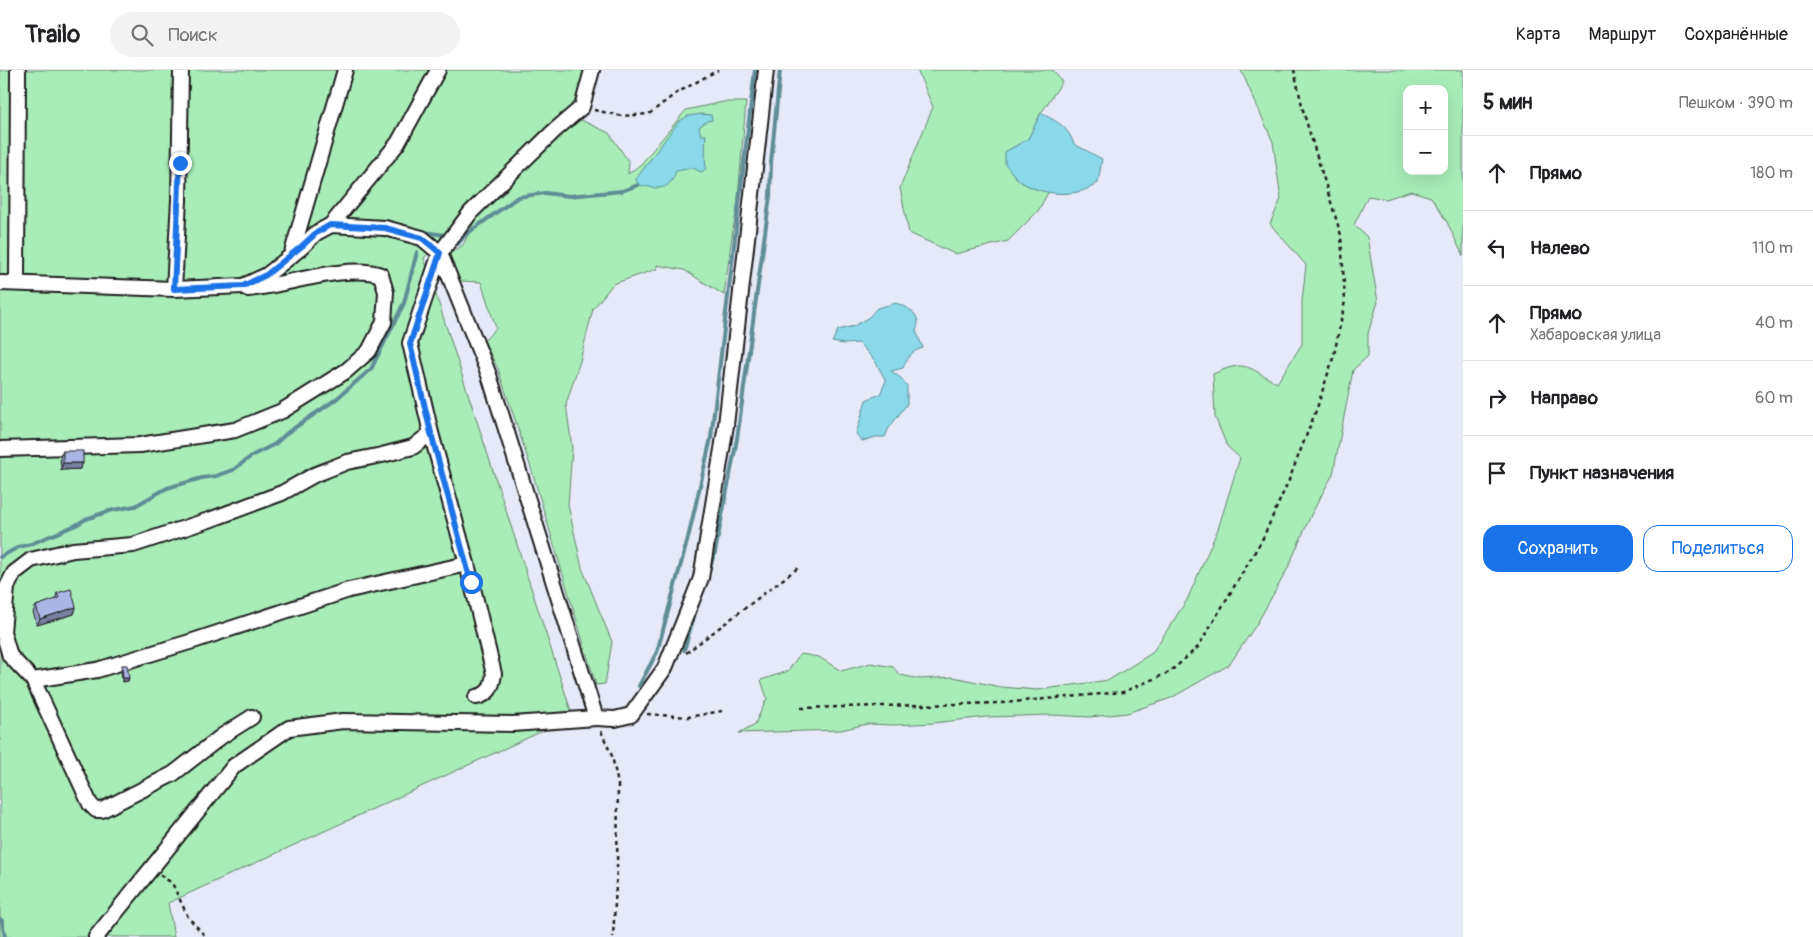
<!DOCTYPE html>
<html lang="ru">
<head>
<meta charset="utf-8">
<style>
  body { margin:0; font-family:Pangolin,sans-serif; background:#f2f2f2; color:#202124 }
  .controls { position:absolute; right:15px; top:15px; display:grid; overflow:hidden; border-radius:10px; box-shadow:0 5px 20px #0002 }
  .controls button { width:45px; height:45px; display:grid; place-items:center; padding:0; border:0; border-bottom:1px solid #e0e0e0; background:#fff; color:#202124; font:25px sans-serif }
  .stop { position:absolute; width:15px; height:15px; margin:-11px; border:4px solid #1a73e8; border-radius:50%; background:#fff }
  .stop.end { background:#1a73e8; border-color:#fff; box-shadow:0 1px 5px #0008 }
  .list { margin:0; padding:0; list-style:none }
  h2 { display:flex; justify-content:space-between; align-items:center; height:65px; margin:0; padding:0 20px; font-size:21px }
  h2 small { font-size:16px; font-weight:400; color:#757577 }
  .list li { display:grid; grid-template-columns:32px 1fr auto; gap:15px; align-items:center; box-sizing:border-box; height:75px; padding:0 20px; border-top:1px solid #e0e0e0 }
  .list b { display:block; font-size:19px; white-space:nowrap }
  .list p { margin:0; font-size:16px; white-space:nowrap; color:#757577 }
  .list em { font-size:16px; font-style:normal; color:#757577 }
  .actions { display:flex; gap:10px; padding:15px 20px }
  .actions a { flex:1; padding:11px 0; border:1px solid #1a73e8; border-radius:15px; text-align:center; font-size:18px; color:#1a73e8 }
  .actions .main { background:#1a73e8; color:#fff }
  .icon { flex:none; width:28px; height:28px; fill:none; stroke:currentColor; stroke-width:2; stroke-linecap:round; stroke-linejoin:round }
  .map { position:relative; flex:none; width:1463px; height:867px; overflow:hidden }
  header { display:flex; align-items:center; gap:30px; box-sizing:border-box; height:70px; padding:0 25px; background:#fff; border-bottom:1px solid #e0e0e0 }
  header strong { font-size:24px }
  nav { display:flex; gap:28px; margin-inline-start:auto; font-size:18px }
  .search { width:350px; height:45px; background:#f2f2f2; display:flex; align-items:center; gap:12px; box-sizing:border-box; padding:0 18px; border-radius:28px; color:#757577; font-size:19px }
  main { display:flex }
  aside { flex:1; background:#fff }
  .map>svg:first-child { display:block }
  .green { fill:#a8edb8; stroke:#62846a; fill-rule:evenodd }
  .water { fill:#8ad9e8; stroke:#5e8d96 }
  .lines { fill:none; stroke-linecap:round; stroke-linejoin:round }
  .stream { stroke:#5e8d96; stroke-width:4 }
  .minor-casing { stroke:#1c1c1c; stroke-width:18 }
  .path { stroke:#1c1c1c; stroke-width:2.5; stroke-dasharray:4 4; stroke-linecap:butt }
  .minor { stroke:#fff; stroke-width:14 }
  .wall { fill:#949dc6; stroke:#1c1c1c }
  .shaded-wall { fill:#787fa1; stroke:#1c1c1c }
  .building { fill:#acb6e6; stroke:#1c1c1c }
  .route { stroke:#1a73e8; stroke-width:6 }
</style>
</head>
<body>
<header>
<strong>Trailo</strong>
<div class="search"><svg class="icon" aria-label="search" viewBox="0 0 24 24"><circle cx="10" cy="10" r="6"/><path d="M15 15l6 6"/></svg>Поиск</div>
<nav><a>Карта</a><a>Маршрут</a><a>Сохранённые</a></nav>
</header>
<main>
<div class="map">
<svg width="1463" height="867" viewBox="0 0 1463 867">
  <rect width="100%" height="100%" fill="#e6e9f8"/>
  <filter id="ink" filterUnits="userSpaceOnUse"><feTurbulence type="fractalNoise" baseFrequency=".02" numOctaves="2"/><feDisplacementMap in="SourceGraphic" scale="10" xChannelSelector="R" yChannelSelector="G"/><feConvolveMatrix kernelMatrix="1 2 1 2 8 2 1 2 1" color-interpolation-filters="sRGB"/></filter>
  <g filter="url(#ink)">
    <g class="green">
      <polygon points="0,0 596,0 596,14 424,188 573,647 168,833 174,867 105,867 109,860 93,867 0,867"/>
      <path d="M 917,0 L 1053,0 L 1062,12 L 1041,43 L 1028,69 L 1005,82 C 1007,88 1008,96 1011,101 C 1017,114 1037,120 1049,121 L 1038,141 L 1008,171 L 955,184 L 909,163 L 900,118 L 933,37 Z"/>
      <path d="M 1241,0 L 1463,0 L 1463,186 L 1447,152 L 1431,127 L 1411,121 L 1386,129 L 1368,126 L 1354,155 L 1367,167 L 1378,232 L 1368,263 L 1368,286 L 1353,300 L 1333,404 L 1311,445 L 1287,500 L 1256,555 L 1229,595 L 1171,628 L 1127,643 L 1090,647 L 1052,645 L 986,647 L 933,653 L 894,655 L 867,654 L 841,660 L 739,663 L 755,654 L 767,628 L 761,610 L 788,601 L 800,584 L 819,587 L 841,601 L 871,593 L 893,597 L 900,605 L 920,609 L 953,607 L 1001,617 L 1037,620 L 1109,610 L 1152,583 L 1187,530 L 1218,459 L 1240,388 L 1227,376 L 1215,347 L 1213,304 C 1246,289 1247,297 1277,313 L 1302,274 L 1302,231 L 1306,195 L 1270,154 L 1281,129 L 1273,72 ZM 1407,19 L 1444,19 L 1444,101 L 1407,101 Z"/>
      <polygon points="723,32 746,32 737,139 733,159 724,225 684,200 657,195 657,199 613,214 593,239 580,291 566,334 572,378 568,435 582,498 612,572 605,614 596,615 531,398 498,299 484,271 496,258 481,212 460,211 448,185 463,175 477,146 503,124 541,83 571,55 581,50 609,63 629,92 628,104 641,94 686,40"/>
    </g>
    <g class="water">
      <path d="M 1041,43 C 1057,52 1067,55 1074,74 L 1102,89 L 1098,113 C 1078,128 1044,126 1023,113 C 1015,109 1011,100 1005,94 L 1005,82 L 1028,69 Z"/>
      <path d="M 701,44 L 711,45 L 712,50 L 707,51 L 699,57 L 701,65 L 706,65 C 705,71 705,93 706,99 L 701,102 L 693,98 L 676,101 C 669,124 656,118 638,115 L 636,109 L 678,52 L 688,46 Z"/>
      <path d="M 896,233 C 909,238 923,245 916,261 L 923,278 C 911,281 908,287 903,298 L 891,301 L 902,309 L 907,316 L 907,334 L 889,358 L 885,367 L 876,367 L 862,371 L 856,364 L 866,330 L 880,324 L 886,311 L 875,291 L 859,273 L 845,274 L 832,272 L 838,260 L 854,256 L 869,247 L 877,238 Z"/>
    </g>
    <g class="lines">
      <g class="stream">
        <polyline points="424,162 445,165"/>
        <polyline points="458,174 465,165 518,127 545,123 569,126 622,121 638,115"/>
        <polyline points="0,487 19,477 31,474 76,455 86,449 109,441 135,436 167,418 202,408 216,406 233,400 253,385 275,374 287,363 335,330 371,299 404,233 417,182"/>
        <polyline points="709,499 715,482 737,369 770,126 771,93 780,0"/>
        <polyline points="684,580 699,530"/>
        <polyline points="639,616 657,582 688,468 711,368 755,0"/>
        <polyline points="0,849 2,851 5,867"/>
      </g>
      <defs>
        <g id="minor">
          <polyline points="331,155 398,73 438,0"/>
          <polyline points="291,186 345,0"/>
          <polyline points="0,213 174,219 243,216 267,205 302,177 316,163 331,155 385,158 422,168 440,183 489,305 596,648 513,654 343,651 289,658 234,696 96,867"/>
          <polyline points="17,213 18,0"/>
          <polyline points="174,219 179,130 181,0"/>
          <polyline points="431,363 413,377 382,385 347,392 314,405 282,423 212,449 133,475 73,480 31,490 14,503 7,517 3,562 10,586 33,610 97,600 193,571 349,520 467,494 431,363 410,273 440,183 471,142 554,61 582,37 592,0"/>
          <path d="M 0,379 L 140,375 L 235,360 L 282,341 L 346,301 L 369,281 L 384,252 L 386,222 L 381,205 C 348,193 284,216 248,219 L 243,216"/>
          <path d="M 467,494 L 494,604 C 492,617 489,625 476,627"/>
          <polyline points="33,610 90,734 96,740 102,740 173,704 222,666 252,647"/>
          <polyline points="596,648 615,649 631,645 665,598 701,508 726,355 766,0"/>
        </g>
      </defs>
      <use href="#minor" class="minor-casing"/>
      <g class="path">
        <polyline points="594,40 622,46 649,44 675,24 718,0"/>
        <polyline points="686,583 799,497"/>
        <polyline points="801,638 1001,633 1123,622 1170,602 1198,577 1262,470 1289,410 1317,338 1334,285 1345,231 1341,165 1304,44 1294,0"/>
        <polyline points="647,644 688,647 722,641"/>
        <polyline points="601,661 612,686 618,714 617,798 613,867"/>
        <polyline points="160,805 172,813 188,847 206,867"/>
      </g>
      <use href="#minor" class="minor"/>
    </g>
    <g class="wall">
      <polygon points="63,381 83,393 80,399 61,400 60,387"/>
      <polygon points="57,523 76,537 74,544 37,555 33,542 36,536 55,530"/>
      <polygon points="122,595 128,611 122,612 121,599"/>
    </g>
    <g class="shaded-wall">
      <polygon points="63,393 83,393 80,399 61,400"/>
      <polygon points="76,537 74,544 37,555 40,549"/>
      <polygon points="123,608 129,608 128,611 122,612"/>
    </g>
    <g class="building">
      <rect x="63" y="381" width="20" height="12"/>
      <polygon points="71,519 76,537 40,549 36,536 59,528 57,523"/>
      <polygon points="122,595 127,595 129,608 123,608"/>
    </g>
  </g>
  <g class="lines" filter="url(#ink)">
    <polyline class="route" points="180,93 174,219 243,216 266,205 302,176 316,163 330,155 385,158 422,168 440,183 410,274 431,363 471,512"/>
  </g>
</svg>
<div class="controls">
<button>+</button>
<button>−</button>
</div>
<div class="stop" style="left:471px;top:512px"></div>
<div class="stop end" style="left:180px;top:93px"></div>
</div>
<aside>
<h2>5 мин<small>Пешком · 390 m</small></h2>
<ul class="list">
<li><svg class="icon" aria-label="ahead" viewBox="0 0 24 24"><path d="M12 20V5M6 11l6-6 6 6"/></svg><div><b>Прямо</b></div><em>180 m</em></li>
<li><svg class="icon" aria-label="left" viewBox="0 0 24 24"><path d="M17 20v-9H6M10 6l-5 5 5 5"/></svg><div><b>Налево</b></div><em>110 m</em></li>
<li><svg class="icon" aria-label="ahead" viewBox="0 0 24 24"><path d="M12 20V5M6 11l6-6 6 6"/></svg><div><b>Прямо</b><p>Хабаровская улица</p></div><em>40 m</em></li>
<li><svg class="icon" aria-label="right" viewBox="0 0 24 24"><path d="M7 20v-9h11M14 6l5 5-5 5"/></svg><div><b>Направо</b></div><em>60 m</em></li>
<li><svg class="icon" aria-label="arrive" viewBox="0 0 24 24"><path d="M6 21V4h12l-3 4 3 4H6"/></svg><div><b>Пункт назначения</b></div></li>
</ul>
<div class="actions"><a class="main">Сохранить</a><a>Поделиться</a></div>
</aside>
</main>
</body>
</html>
